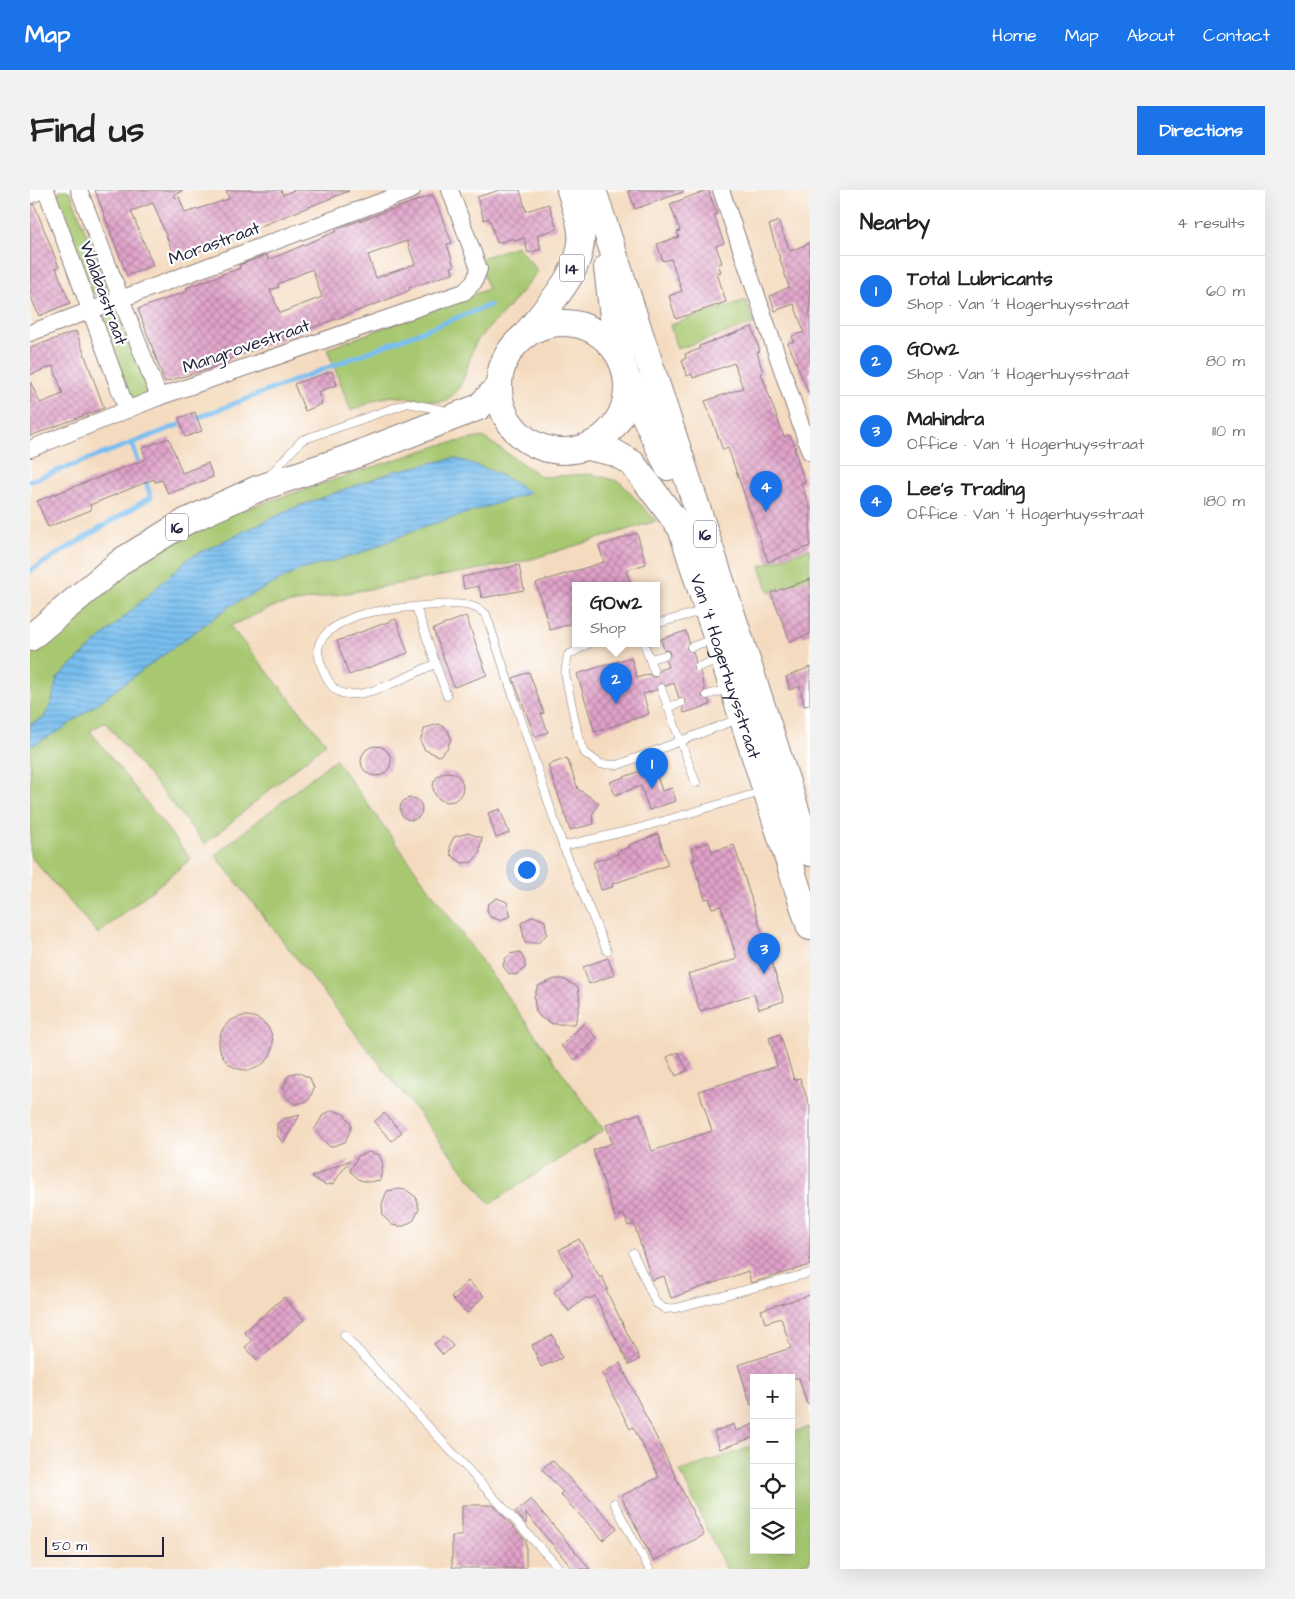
<!DOCTYPE html>
<html lang="en">
<head>
<meta charset="utf-8">
<style>
  body { margin:0; font-family:"Architects Daughter",sans-serif; background:#f2f2f2; color:#222 }
  .controls { position:absolute; right:15px; bottom:15px; display:grid; overflow:hidden; border-radius:0px; box-shadow:0 5px 20px #0002 }
  .controls button { width:45px; height:45px; display:grid; place-items:center; padding:0; border:0; border-bottom:1px solid #e0e0e0; background:#fff; color:#222; font:25px sans-serif }
  .scale { position:absolute; left:15px; bottom:12px; width:119px; box-sizing:border-box; padding-left:5px; border:2px solid #22223b; border-top:0; font-size:14px; line-height:18px; white-space:nowrap; color:#22223b; -webkit-text-stroke:4px #fff; paint-order:stroke }
  .you { position:absolute; left:496px; top:679px; width:18px; height:18px; margin:-12px; border:4px solid #fff; border-radius:50%; background:#1a73e8; box-shadow:0 0 0 8px #1a73e833 }
  .badge { display:grid; place-items:center; width:32px; height:32px; border-radius:50%; background:#1a73e8; color:#fff; font-size:16px; font-weight:700 }
  .pin { position:absolute; translate:-50% -41px; filter:drop-shadow(0 1px 2px #0008) }
  .pin::after { content:''; position:absolute; top:26px; width:18px; height:15px; background:inherit; clip-path:polygon(0 0,100% 0,50% 100%) }
  .popup { position:absolute; left:542px; top:392px; width:88px; height:65px; box-sizing:border-box; display:grid; place-content:center; border-radius:0px; background:#fff; filter:drop-shadow(0 1px 4px #0005); font-size:16px; white-space:nowrap; color:#767676 }
  .popup b { font-size:19px; color:#222 }
  .popup::after { content:''; position:absolute; left:50%; top:100%; margin-left:-10px; border:10px solid transparent; border-top-color:#fff }
  .list { margin:0; padding:0; list-style:none }
  h2 { display:flex; justify-content:space-between; align-items:center; height:65px; margin:0; padding:0 20px; font-size:21px }
  h2 small { font-size:16px; font-weight:400; color:#767676 }
  .list li { display:grid; grid-template-columns:32px 1fr auto; gap:15px; align-items:center; box-sizing:border-box; height:70px; padding:0 20px; border-top:1px solid #e0e0e0 }
  .list b { display:block; font-size:19px; white-space:nowrap }
  .list p { margin:0; font-size:16px; white-space:nowrap; color:#767676 }
  .list em { font-size:16px; font-style:normal; color:#767676 }
  .icon { flex:none; width:28px; height:28px; fill:none; stroke:currentColor; stroke-width:2; stroke-linecap:round; stroke-linejoin:round }
  .map { position:relative; flex:none; width:780px; height:1379px; overflow:hidden; border-radius:0px }
  header { display:flex; align-items:center; gap:30px; box-sizing:border-box; height:70px; padding:0 25px; background:#1a73e8; color:#fff }
  header strong { font-size:24px }
  nav { display:flex; gap:28px; margin-inline-start:auto; font-size:18px }
  .intro { display:flex; align-items:center; justify-content:space-between; box-sizing:border-box; height:120px; padding:0 30px }
  h1 { margin:0; font-size:35px }
  .button { padding:12px 22px; border-radius:0px; background:#1a73e8; color:#fff; font-size:18px; font-weight:700 }
  main { display:flex; gap:30px; padding:0 30px }
  aside { flex:1; background:#fff; border-radius:0px; box-shadow:0 5px 20px #0002 }
  .map>svg:first-child { display:block }
  .green { fill:#a7c871; stroke:#647556 }
  .water { fill:url(#water-rules); stroke:#4c7095 }
  .lines { fill:none; stroke-linecap:round; stroke-linejoin:round }
  .stream { stroke:#77beef; stroke-width:5 }
  .building { fill:url(#building-cross-hatch); fill-rule:evenodd }
  .lane-casing { stroke:#8b7e7d; stroke-width:9 }
  .street-casing { stroke:#8b7e7d; stroke-width:18 }
  .primary-casing { stroke:#8b7e7d; stroke-width:28 }
  .lane { stroke:#fff; stroke-width:8 }
  .street { stroke:#fff; stroke-width:16 }
  .primary { stroke:#fff; stroke-width:26 }
  .labels { text-anchor:middle; stroke-width:4.5; stroke-linejoin:round; paint-order:stroke }
  .shield { fill:#fff; stroke:#646476; stroke-width:1 }
  .shield-label { font-size:16px; font-weight:bold; fill:#22223b }
  .street-label { font-size:18px; fill:#22223b; stroke:#fff }
</style>
</head>
<body>
<header>
<strong>Map</strong>
<nav><a>Home</a><a>Map</a><a>About</a><a>Contact</a></nav>
</header>
<div class="intro"><h1>Find us</h1><a class="button">Directions</a></div>
<main>
<div class="map">
<svg width="780" height="1379" viewBox="0 0 780 1379">
  <defs>
    <pattern id="water-rules" width="6" height="5" patternUnits="userSpaceOnUse" patternTransform="scale(1.25)"><rect width="6" height="5" fill="#77beef"/><path d="M0 2.5h6" fill="none" stroke="#619ac3"/></pattern>
    <pattern id="building-cross-hatch" width="8" height="8" patternUnits="userSpaceOnUse" patternTransform="scale(1.25)"><rect width="8" height="8" fill="#e1a2c9"/><path d="M0 0l8 8M0 8l8-8" fill="none" stroke="#b684a4"/></pattern>
  </defs>
  <rect width="100%" height="100%" fill="#fff"/>
  <filter id="ink" filterUnits="userSpaceOnUse"><feTurbulence type="fractalNoise" baseFrequency=".02" numOctaves="2"/><feDisplacementMap in="SourceGraphic" scale="10" xChannelSelector="R" yChannelSelector="G"/><feConvolveMatrix kernelMatrix="1 2 1 2 8 2 1 2 1" color-interpolation-filters="sRGB"/></filter>
  <filter id="wash" filterUnits="userSpaceOnUse"><feTurbulence type="fractalNoise" baseFrequency=".0096" numOctaves="4" result="noise"/><feDisplacementMap in="SourceGraphic" scale="20" xChannelSelector="R" yChannelSelector="G"/><feGaussianBlur stdDeviation="1.12" result="paint"/><feColorMatrix in="noise" values="0 0 0 0 0 0 0 0 0 0 0 0 0 0 0 0 0 1.4 0 .05"/><feComposite in="paint" operator="in"/></filter>
  <g filter="url(#wash)">
    <rect width="100%" height="100%" fill="#f4dbbf"/>
    <g class="green">
      <polygon points="32,0 38,0 41,4 75,92 76,99 66,105 62,103 26,5"/>
      <path d="M 487,56 L 508,81 C 496,96 484,111 471,126 C 463,134 453,142 447,151 C 434,173 439,201 411,212 L 362,206 L 348,209 L 321,221 L 297,159 L 458,99 L 448,69 Z"/>
      <polygon points="716,110 724,134 647,159 640,135"/>
      <polygon points="84,124 92,133 119,203 99,211 71,133 74,128"/>
      <polygon points="453,247 512,287 562,284 590,292 626,331 495,371 245,416 200,436 296,553 175,654 75,532 60,541 161,669 68,744 0,666 0,456 101,376 188,328 410,255"/>
      <polygon points="780,358 780,387 739,402 730,376"/>
      <polygon points="305,569 574,940 460,1014 185,665"/>
      <polygon points="779,1237 780,1371 755,1379 696,1379 650,1281 724,1256 724,1360 761,1360 761,1243"/>
    </g>
    <path class="water" d="M 424,268 C 452,276 477,286 500,303 L 387,339 L 329,364 L 270,380 L 200,416 L 34,538 L 0,557 L 0,534 L 14,528 L 22,511 L 27,488 L 160,367 L 261,319 L 365,281 Z"/>
    <g class="lines">
      <g class="stream">
        <polyline points="102,253 460,115"/>
        <polyline points="0,291 102,253 110,277"/>
        <polyline points="0,381 121,307 114,287"/>
      </g>
    </g>
    <g id="blocks">
      <g class="building">
        <polygon points="65,0 153,0 144,5 146,8 149,7 155,23 199,9 196,0 251,0 253,5 264,0 319,1 193,51 194,54 176,61 175,59 146,70 123,13 101,21 123,75 97,86"/>
        <polygon points="470,0 490,0 496,21 519,14 527,39 507,45 511,59 498,63 494,48 485,51 484,48 467,53 459,28 454,30 447,7"/>
        <polygon points="598,0 653,0 653,2 605,19"/>
        <polygon points="678,0 687,24 684,25 694,53 686,56 692,73 688,74 691,82 687,83 696,112 646,129 639,106 652,101 641,69 633,71 627,54 649,47 647,42 650,41 640,14"/>
        <path d="M 403,5 L 422,53 L 417,54 L 424,76 L 421,77 L 423,83 L 379,98 L 380,100 L 354,111 L 199,169 L 199,171 L 185,177 L 135,192 L 108,119 L 158,101 L 156,98 L 210,78 L 209,75 L 237,65 L 238,70 L 307,41 L 306,39 ZM 377,51 L 385,74 L 346,88 L 338,65 ZM 282,79 L 292,107 L 250,123 L 240,100 L 249,97 L 248,94 Z"/>
        <polygon points="4,14 29,77 26,78 40,113 9,126 0,105 0,15"/>
        <polygon points="748,31 760,61 780,53 780,206 758,153 764,151 762,146 774,142 764,114 745,121 740,106 759,97 739,35"/>
        <polygon points="722,137 730,161 727,162 733,183 731,183 754,247 760,245 766,258 764,259 775,292 771,293 780,318 780,356 738,372 698,258 693,260 675,211 713,198 704,173 663,188 662,184 657,186 652,170 656,168 655,164 670,159 669,156"/>
        <polygon points="46,141 74,218 0,246 0,191 10,213 33,204 23,176 0,185 0,158"/>
        <polygon points="302,181 307,195 288,202 292,214 275,221 264,194"/>
        <polygon points="165,222 172,241 155,247 149,228"/>
        <polygon points="139,248 152,283 178,273 183,287 138,304 132,290 125,292 124,289 60,315 61,320 18,337 7,311 116,269 112,258"/>
        <polygon points="607,343 616,374 596,380 601,395 546,395 546,432 520,440 506,393 574,372 569,356"/>
        <polygon points="489,375 494,400 452,408 449,396 434,399 432,387"/>
        <polygon points="780,389 780,444 760,451 741,403"/>
        <polygon points="436,426 457,485 424,497 403,439"/>
        <polygon points="366,429 378,463 319,485 307,451"/>
        <polygon points="656,441 659,452 656,458 663,462 666,472 663,479 670,482 675,500 672,507 679,510 680,515 654,523 653,518 656,511 649,508 644,493 636,496 630,493 626,500 613,504 619,524 565,542 547,484 601,467 607,488 619,484 622,487 626,487 629,480 638,477 636,470 640,466 639,461 634,460 631,449"/>
        <polygon points="780,477 780,515 774,516 770,496 760,500 756,487"/>
        <polygon points="499,482 514,523 511,524 518,542 505,547 483,488"/>
        <polygon points="409,534 418,540 421,549 417,559 409,566 395,560 390,551 395,538"/>
        <circle cx="346" cy="571" r="15"/>
        <polygon points="537,568 548,599 569,613 562,625 564,634 540,640 518,575"/>
        <polygon points="624,576 632,601 642,598 646,611 619,620 611,596 585,605 580,592"/>
        <circle cx="418" cy="597" r="15"/>
        <circle cx="381" cy="619" r="11"/>
        <polygon points="470,619 479,643 466,648 458,623"/>
        <polygon points="438,643 452,648 449,664 442,672 432,673 421,665 420,655 424,647"/>
        <polygon points="628,644 638,675 582,694 583,697 571,700 563,672 588,664 587,662 599,657 599,655"/>
        <polygon points="679,652 682,662 704,655 754,811 729,819 724,804 670,821 658,784 707,769 691,716 682,718 679,708 675,709 662,670 665,669 661,658"/>
        <polygon points="467,708 477,712 481,726 470,730 460,727 457,720 458,714"/>
        <polygon points="503,726 515,731 517,744 508,753 495,753 491,733"/>
        <polygon points="490,762 495,771 495,778 486,785 479,784 473,776 475,769 480,764"/>
        <polygon points="578,768 584,785 559,794 553,777"/>
        <polygon points="525,789 533,789 548,797 550,813 545,834 523,834 510,827 506,821 504,807 508,796"/>
        <circle cx="216" cy="853" r="27"/>
        <polygon points="553,834 567,848 545,870 531,856"/>
        <polygon points="750,844 764,890 770,888 780,917 780,1075 721,1093 718,1081 641,1108 634,1086 622,1090 604,1034 598,1036 594,1024 585,1027 563,960 582,953 576,935 610,923 622,961 682,941 669,901 747,876 739,848"/>
        <polygon points="648,862 658,880 646,886 637,867"/>
        <polygon points="267,882 280,888 284,898 279,910 266,915 257,908 253,900 258,886"/>
        <polygon points="303,920 314,924 321,933 321,939 315,952 300,957 284,940 293,925"/>
        <polygon points="354,923 372,942 362,951 344,932"/>
        <polygon points="270,925 253,953 247,945 247,934 253,929"/>
        <polygon points="339,962 349,965 353,974 350,990 340,992 330,990 320,981 328,966"/>
        <polygon points="320,970 303,994 296,995 282,987"/>
        <polygon points="370,999 376,1000 386,1007 389,1019 384,1030 374,1036 368,1036 362,1035 353,1026 352,1014 357,1001"/>
        <polygon points="549,1049 570,1088 572,1086 578,1099 576,1100 610,1169 599,1175 565,1106 559,1109 557,1107 539,1121 524,1102 543,1086 529,1060"/>
        <polygon points="438,1091 454,1106 437,1123 421,1107"/>
        <polygon points="780,1105 780,1213 777,1214 769,1188 724,1188 724,1214 721,1215 708,1175 761,1158 751,1128 735,1133 731,1120"/>
        <polygon points="254,1107 274,1130 227,1170 215,1157 222,1151 214,1142"/>
        <polygon points="523,1145 532,1168 511,1177 502,1155"/>
        <polygon points="414,1146 423,1156 413,1165 404,1154"/>
        <polygon points="590,1173 674,1345 623,1371 591,1306 629,1287 603,1237 600,1239 572,1183"/>
        <polygon points="704,1234 706,1241 724,1234 724,1247 690,1259 684,1242"/>
        <polygon points="522,1270 587,1338 573,1350 530,1304 533,1302 512,1279"/>
        <polygon points="501,1309 560,1379 543,1379 496,1323 496,1334 485,1322"/>
        <polygon points="432,1315 463,1315 496,1351 496,1378 422,1378 422,1346 432,1346"/>
      </g>
    </g>
  </g>
  <g filter="url(#ink)">
    <use href="#blocks" fill-opacity="0" stroke="#8b7e7d" stroke-width="1"/>
    <g class="lines">
      <defs>
        <g id="lane">
          <polyline points="239,286 272,250 378,213 417,221"/>
          <polyline points="386,417 417,506"/>
          <polyline points="626,434 675,420"/>
          <polyline points="560,453 538,465 535,483 548,546 555,563 570,574 588,575 708,529"/>
          <polyline points="614,453 624,482"/>
          <polyline points="661,457 683,449"/>
          <polyline points="620,469 635,465"/>
          <path d="M 405,474 C 383,483 327,516 306,500 C 299,495 295,485 292,477 C 288,466 285,456 294,446 C 302,437 316,430 326,426 C 342,420 419,412 436,415 C 444,416 449,419 456,424 L 533,656 L 577,761"/>
          <polyline points="668,477 689,469"/>
          <polyline points="631,498 666,593"/>
          <polyline points="677,505 699,499"/>
          <polyline points="637,517 651,513"/>
          <polyline points="533,656 606,639 731,602"/>
          <polyline points="603,1063 626,1113 635,1119 646,1118 780,1083"/>
          <polyline points="314,1145 530,1379"/>
          <polyline points="584,1313 619,1379"/>
        </g>
        <g id="street">
          <polyline points="16,0 97,220"/>
          <polyline points="49,0 129,207"/>
          <polyline points="691,0 780,262"/>
          <polyline points="0,5 12,0"/>
          <polyline points="0,143 382,0"/>
          <polyline points="0,259 129,207 434,102 444,92 449,79 420,0"/>
        </g>
        <g id="primary">
          <polyline points="563,0 780,663"/>
          <polyline points="577,78 584,135 591,166"/>
          <circle cx="533" cy="197" r="64"/>
          <path d="M 496,144 C 518,115 555,80 551,41 C 549,27 544,13 540,0"/>
          <polyline points="599,192 638,277"/>
          <path id="s1" d="M 558,257 L 585,263 L 602,273 L 651,338 L 780,737"/>
          <polyline points="0,448 93,370 155,332 227,299 318,268 449,217 468,197"/>
        </g>
      </defs>
      <use href="#lane" class="lane-casing"/>
      <use href="#street" class="street-casing"/>
      <use href="#primary" class="primary-casing"/>
      <use href="#lane" class="lane"/>
      <use href="#street" class="street"/>
      <use href="#primary" class="primary"/>
    </g>
  </g>
  <g class="labels">
    <g class="shield">
      <rect x="529.5" y="64.5" width="25" height="27" rx="4"/>
      <rect x="136" y="323.5" width="22" height="27" rx="4"/>
      <rect x="664" y="330.5" width="22" height="27" rx="4"/>
    </g>
    <g class="shield-label">
      <text x="542" y="84">14</text>
      <text x="147" y="343">16</text>
      <text x="675" y="350">16</text>
    </g>
    <g class="street-label">
      <text transform="translate(184 53) rotate(-20)" y="6">Morastraat</text>
      <text transform="translate(74 103) rotate(70)" y="6">Walabastraat</text>
      <text transform="translate(216 156) rotate(-19)" y="6">Mangrovestraat</text>
      <text dy="6" stroke="none"><textPath href="#s1" startOffset="274">Van 't Hogerhuysstraat</textPath></text>
    </g>
  </g>
</svg>
<div class="controls">
<button>+</button>
<button>−</button>
<button><svg class="icon" aria-label="locate" viewBox="0 0 24 24"><circle cx="12" cy="12" r="6"/><path d="M12 2v4M12 18v4M2 12h4M18 12h4"/></svg></button>
<button><svg class="icon" aria-label="layers" viewBox="0 0 24 24"><path d="M12 4l9 5-9 5-9-5zM3 14l9 5 9-5"/></svg></button>
</div>
<div class="scale">50 m</div>
<div class="you"></div>
<div class="pin badge" style="left:622px;top:599px">1</div>
<div class="pin badge" style="left:586px;top:514px">2</div>
<div class="popup"><b>GOw2</b>Shop</div>
<div class="pin badge" style="left:734px;top:784px">3</div>
<div class="pin badge" style="left:736px;top:322px">4</div>
</div>
<aside>
<h2>Nearby<small>4 results</small></h2>
<ul class="list">
<li><span class="badge">1</span><div><b>Total Lubricants</b><p>Shop · Van 't Hogerhuysstraat</p></div><em>60 m</em></li>
<li><span class="badge">2</span><div><b>GOw2</b><p>Shop · Van 't Hogerhuysstraat</p></div><em>80 m</em></li>
<li><span class="badge">3</span><div><b>Mahindra</b><p>Office · Van 't Hogerhuysstraat</p></div><em>110 m</em></li>
<li><span class="badge">4</span><div><b>Lee's Trading</b><p>Office · Van 't Hogerhuysstraat</p></div><em>180 m</em></li>
</ul>
</aside>
</main>
</body>
</html>
